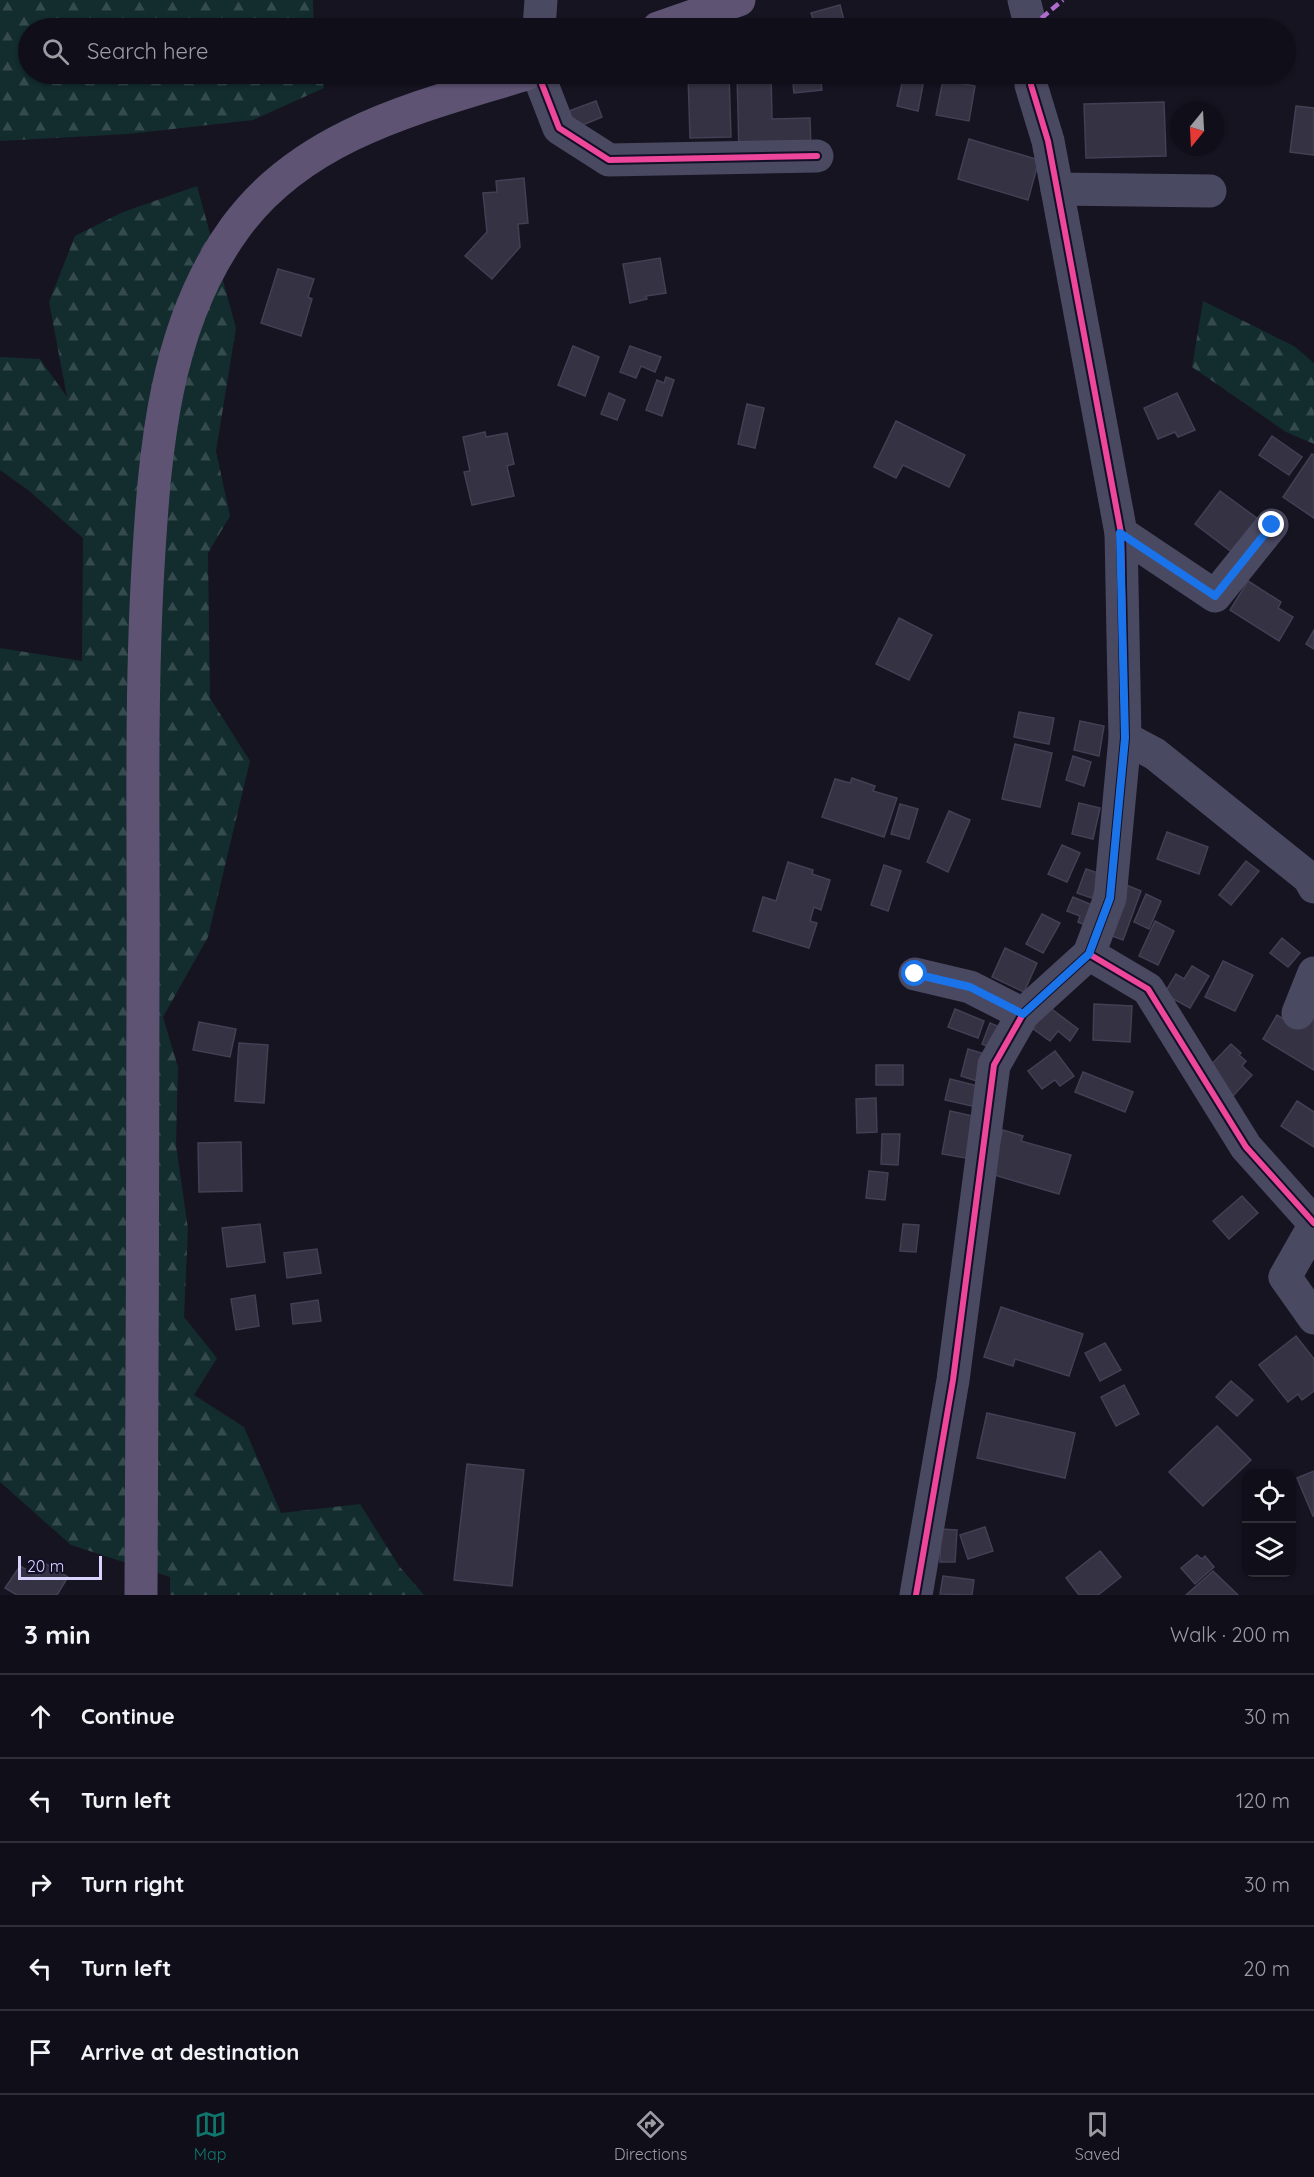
<!DOCTYPE html>
<html lang="en">
<head>
<meta charset="utf-8">
<style>
  body { margin:0; font-family:Quicksand,sans-serif; background:#191822; color:#f1f3f6 }
  .controls { position:absolute; right:18px; bottom:18px; display:grid; overflow:hidden; border-radius:12px; box-shadow:0 2px 4px #0004 }
  .controls button { width:54px; height:54px; display:grid; place-items:center; padding:0; border:0; border-bottom:2px solid #302f38; background:#100f19; color:#f1f3f6; font:30px sans-serif }
  .compass { position:absolute; left:1170px; top:102px; width:54px; height:54px; border-radius:50%; background:#100f19; box-shadow:0 2px 4px #0004; rotate:198deg }
  .scale { position:absolute; left:18px; bottom:15px; width:84px; box-sizing:border-box; padding-left:6px; border:3px solid #d9d4ff; border-top:0; font-size:16px; line-height:21px; white-space:nowrap; color:#d9d4ff; -webkit-text-stroke:4px #130f26; paint-order:stroke }
  .stop { position:absolute; width:18px; height:18px; margin:-14px; border:4px solid #1a73e8; border-radius:50%; background:#fff }
  .stop.end { background:#1a73e8; border-color:#fff; box-shadow:0 2px 6px #0008 }
  .list { margin:0; padding:0; list-style:none }
  h2 { display:flex; justify-content:space-between; align-items:center; height:78px; margin:0; padding:0 24px; font-size:26px }
  h2 small { font-size:20px; font-weight:400; color:#9c9ca2 }
  .list li { display:grid; grid-template-columns:39px 1fr auto; gap:18px; align-items:center; box-sizing:border-box; height:84px; padding:0 24px; border-top:2px solid #302f38 }
  .list b { display:block; font-size:22px; white-space:nowrap }
  .list em { font-size:20px; font-style:normal; color:#9c9ca2 }
  .icon { flex:none; width:33px; height:33px; fill:none; stroke:currentColor; stroke-width:2; stroke-linecap:round; stroke-linejoin:round }
  .map { position:relative; flex:none; width:1314px; height:1595px; overflow:hidden }
  .search { position:absolute; background:#100f19; box-shadow:0 2px 4px #0004; left:18px; right:18px; top:18px; height:66px; display:flex; align-items:center; gap:15px; box-sizing:border-box; padding:0 21px; border-radius:33px; color:#9c9ca2; font-size:22px }
  .sheet { height:498px; background:#100f19 }
  nav { display:flex; justify-content:space-around; align-items:center; box-sizing:border-box; height:84px; border-top:2px solid #302f38; background:#100f19; font-size:16px; color:#9c9ca2 }
  nav a { display:grid; justify-items:center; gap:3px }
  nav .on { color:#0f766e }
  .map>svg:first-child { display:block }
  .forest { fill:url(#forest-firs) }
  .building { fill:#343243; stroke:#433f54; stroke-width:1.5 }
  .lines { fill:none; stroke-linecap:round; stroke-linejoin:round }
  .minor { stroke:#4a4962; stroke-width:33 }
  .major { stroke:#5e5373; stroke-width:33 }
  .quiet { stroke:#b06ccc; stroke-width:4.5; stroke-dasharray:9 4.5; stroke-linecap:butt }
  .cycleway-casing { stroke:#130f26; stroke-width:10 }
  .cycleway { stroke:#ed469a; stroke-width:6 }
  .route { stroke:#1a73e8; stroke-width:8 }
</style>
</head>
<body>
<div class="map">
<svg width="1314" height="1595" viewBox="0 0 1314 1595">
  <defs>
    <pattern id="forest-firs" width="22" height="20" patternUnits="userSpaceOnUse" patternTransform="scale(1.5)"><rect width="22" height="20" fill="#132c2d"/><path d="M5 1l3.5 6h-7zM16 11l3.5 6h-7z" fill="#354a4c"/></pattern>
  </defs>
  <rect width="100%" height="100%" fill="#161421"/>
  <g class="forest">
    <polygon points="0,0 313,0 314,28 28,28 28,74 321,74 324,88 253,120 128,134 0,141"/>
    <polygon points="197,186 236,328 216,451 230,516 208,553 210,698 250,761 208,937 163,1017 178,1067 176,1145 188,1229 184,1317 217,1358 194,1395 244,1427 281,1513 360,1504 399,1566 424,1595 170,1595 170,1577 71,1545 0,1482 0,648 82,661 83,538 28,490 0,470 0,357 40,359 67,397 49,302 75,236 123,212"/>
    <polygon points="1203,301 1294,346 1314,363 1314,444 1286,432 1192,367"/>
  </g>
  <g class="building">
    <polygon points="840,5 846,28 816,28 811,13"/>
    <polygon points="688,74 729,74 731,137 690,138"/>
    <polygon points="737,74 771,74 772,119 810,118 811,151 739,153"/>
    <polygon points="792,74 820,74 822,90 794,93"/>
    <polygon points="904,74 925,74 918,111 897,106"/>
    <polygon points="943,80 975,86 969,121 936,115"/>
    <polygon points="596,101 602,117 575,128 569,111"/>
    <polygon points="1164,102 1166,156 1086,158 1084,104"/>
    <polygon points="1296,106 1314,108 1314,155 1290,152"/>
    <polygon points="969,139 1039,160 1028,200 958,179"/>
    <polygon points="524,178 528,223 518,224 520,247 492,279 465,256 487,232 483,193 497,192 496,181"/>
    <polygon points="660,258 666,293 646,296 647,299 630,303 623,264"/>
    <polygon points="278,269 314,279 308,297 312,299 301,336 261,323"/>
    <polygon points="573,346 599,357 585,396 558,385"/>
    <polygon points="630,346 661,357 655,372 641,366 636,378 620,372"/>
    <polygon points="666,377 674,380 662,416 646,410 657,380 664,383"/>
    <polygon points="609,393 625,400 617,420 601,414"/>
    <polygon points="1177,393 1195,430 1178,437 1175,432 1158,439 1144,408"/>
    <polygon points="747,404 764,408 755,448 738,444"/>
    <polygon points="896,421 965,455 949,487 903,465 896,478 874,467"/>
    <polygon points="485,432 486,437 507,433 514,464 507,466 514,496 472,505 464,472 470,471 463,437"/>
    <polygon points="1272,436 1302,457 1289,475 1259,455"/>
    <polygon points="1312,454 1314,455 1314,518 1283,497"/>
    <polygon points="1220,491 1258,519 1233,553 1195,524"/>
    <polygon points="1248,581 1281,602 1278,608 1293,617 1279,641 1230,610"/>
    <polygon points="899,618 932,635 909,680 876,664"/>
    <polygon points="1314,630 1314,649 1306,644"/>
    <polygon points="1019,712 1054,718 1049,744 1014,737"/>
    <polygon points="1080,721 1104,726 1099,756 1074,750"/>
    <polygon points="1015,744 1052,753 1040,807 1002,799"/>
    <polygon points="1073,756 1091,762 1084,786 1066,780"/>
    <polygon points="852,778 875,786 873,791 897,798 884,837 822,817 835,779 850,783"/>
    <polygon points="1079,803 1100,808 1093,839 1072,834"/>
    <polygon points="900,804 918,809 909,839 891,834"/>
    <polygon points="949,811 970,820 948,872 927,862"/>
    <polygon points="1167,832 1208,847 1199,874 1157,859"/>
    <polygon points="1062,845 1080,853 1067,882 1048,874"/>
    <polygon points="1246,861 1259,871 1231,905 1219,895"/>
    <polygon points="788,862 813,870 812,874 830,880 821,910 814,907 810,921 817,923 809,948 753,931 763,897 776,901"/>
    <polygon points="884,865 901,871 888,911 871,905"/>
    <polygon points="1086,869 1101,874 1092,898 1077,893"/>
    <polygon points="1126,885 1141,891 1123,940 1107,934"/>
    <polygon points="1146,894 1161,901 1149,929 1134,922"/>
    <polygon points="1073,897 1099,908 1091,928 1078,922 1080,916 1067,911"/>
    <polygon points="1042,914 1060,923 1043,953 1026,944"/>
    <polygon points="1155,921 1174,931 1158,965 1139,956"/>
    <polygon points="1282,938 1300,953 1288,967 1270,953"/>
    <polygon points="1005,948 1037,963 1024,992 992,977"/>
    <polygon points="1223,961 1253,975 1235,1011 1205,997"/>
    <polygon points="1192,966 1209,976 1190,1008 1164,994 1176,974 1184,979"/>
    <polygon points="1314,1002 1314,1070 1263,1039 1277,1015 1299,1028"/>
    <polygon points="1094,1004 1132,1006 1130,1042 1093,1040"/>
    <polygon points="1049,1007 1078,1029 1070,1041 1058,1031 1050,1041 1032,1028"/>
    <polygon points="955,1009 984,1021 978,1038 948,1027"/>
    <polygon points="199,1022 236,1029 230,1057 193,1050"/>
    <polygon points="990,1023 1002,1028 994,1049 982,1044"/>
    <polygon points="239,1043 268,1045 264,1103 235,1101"/>
    <polygon points="1231,1044 1241,1053 1239,1055 1246,1061 1242,1066 1252,1075 1233,1096 1206,1070"/>
    <polygon points="968,1049 988,1055 980,1082 961,1076"/>
    <polygon points="1055,1051 1074,1076 1060,1086 1055,1080 1042,1089 1028,1071"/>
    <rect x="876" y="1065" width="27" height="20"/>
    <polygon points="1083,1072 1133,1092 1125,1112 1075,1092"/>
    <polygon points="950,1079 982,1087 977,1107 945,1100"/>
    <polygon points="876,1098 877,1132 857,1133 856,1099"/>
    <polygon points="1297,1101 1314,1112 1314,1147 1281,1126"/>
    <polygon points="950,1111 978,1117 971,1159 942,1154"/>
    <polygon points="1003,1130 1023,1136 1021,1141 1071,1155 1059,1194 991,1174"/>
    <polygon points="882,1134 900,1134 898,1165 881,1164"/>
    <polygon points="241,1142 242,1191 199,1192 198,1143"/>
    <polygon points="869,1171 888,1173 885,1200 866,1198"/>
    <polygon points="1242,1196 1258,1213 1229,1239 1213,1221"/>
    <polygon points="260,1224 265,1262 227,1267 222,1228"/>
    <polygon points="903,1224 919,1225 916,1252 900,1251"/>
    <polygon points="317,1249 321,1273 287,1278 284,1253"/>
    <polygon points="255,1295 259,1326 236,1330 231,1299"/>
    <polygon points="318,1300 321,1321 293,1324 291,1304"/>
    <polygon points="1001,1307 1083,1334 1069,1376 1015,1359 1013,1366 984,1357"/>
    <polygon points="1296,1336 1314,1359 1314,1391 1302,1400 1298,1394 1288,1402 1259,1365"/>
    <polygon points="1105,1343 1121,1370 1100,1381 1085,1353"/>
    <polygon points="1231,1381 1253,1400 1237,1416 1216,1397"/>
    <polygon points="1124,1385 1139,1414 1116,1426 1101,1397"/>
    <polygon points="987,1413 1075,1433 1065,1478 977,1458"/>
    <polygon points="1217,1426 1251,1460 1203,1506 1169,1472"/>
    <polygon points="467,1464 524,1470 512,1586 454,1580"/>
    <polygon points="1314,1471 1314,1516 1313,1516 1297,1478"/>
    <polygon points="985,1527 993,1551 968,1559 960,1535"/>
    <polygon points="941,1529 957,1530 955,1562 940,1562"/>
    <polygon points="1100,1551 1121,1577 1098,1595 1079,1595 1066,1578"/>
    <polygon points="1197,1555 1202,1559 1205,1556 1214,1567 1195,1584 1181,1568"/>
    <polygon points="46,1564 68,1577 57,1595 17,1595 5,1588 20,1566 38,1576"/>
    <polygon points="1213,1571 1238,1595 1186,1595"/>
    <polygon points="943,1576 974,1580 972,1595 940,1594"/>
  </g>
  <g class="lines">
    <g class="minor">
      <polyline points="1024,0 1031,28"/>
      <polyline points="539,28 541,0"/>
      <polyline points="538,74 559,128 609,160 817,156"/>
      <polyline points="1057,189 1210,191"/>
      <polyline points="1121,533 1215,596 1272,525"/>
      <polyline points="1125,738 1155,754 1309,878 1314,887"/>
      <polyline points="1089,954 1148,989 1246,1147 1314,1223"/>
      <polyline points="915,974 970,987 1023,1014"/>
      <polyline points="1298,1013 1314,973"/>
      <polyline points="1314,1226 1285,1277 1314,1318"/>
      <polyline points="916,1595 953,1380 994,1065 1023,1014 1089,954 1110,898 1125,738 1121,533 1057,189 1048,141 1031,85 1031,74"/>
    </g>
    <g class="major">
      <polyline points="658,28 739,0"/>
      <path d="M 141,1595 C 142,1390 143,1186 143,981 C 144,843 140,705 148,567 C 155,450 164,326 235,228 C 304,133 420,107 526,74"/>
    </g>
    <polyline class="quiet" points="1031,27 1063,0"/>
    <defs>
      <g id="cycleway">
        <polyline points="538,74 559,128 609,160 817,156"/>
        <polyline points="1089,954 1148,989 1246,1147 1314,1223"/>
        <polyline points="916,1595 953,1380 994,1065 1023,1014 1089,954 1110,898 1125,738 1121,533 1057,189 1048,141 1031,85 1031,74"/>
      </g>
    </defs>
    <use href="#cycleway" class="cycleway-casing"/>
    <use href="#cycleway" class="cycleway"/>
  </g>
  <g class="lines">
    <polyline class="route" points="915,974 970,987 1023,1014 1089,954 1110,898 1125,738 1120,533 1215,596 1272,525"/>
  </g>
</svg>
<div class="controls">
<button><svg class="icon" aria-label="locate" viewBox="0 0 24 24"><circle cx="12" cy="12" r="6"/><path d="M12 2v4M12 18v4M2 12h4M18 12h4"/></svg></button>
<button><svg class="icon" aria-label="layers" viewBox="0 0 24 24"><path d="M12 4l9 5-9 5-9-5zM3 14l9 5 9-5"/></svg></button>
</div>
<svg class="compass" viewBox="-18 -18 36 36"><path d="M0-13l5 13h-10z" fill="#e53935"/><path d="M0 13l5-13h-10z" fill="#9c9ca2"/></svg>
<div class="scale">20 m</div>
<div class="stop" style="left:915px;top:974px"></div>
<div class="stop end" style="left:1272px;top:525px"></div>
<div class="search"><svg class="icon" aria-label="search" viewBox="0 0 24 24"><circle cx="10" cy="10" r="6"/><path d="M15 15l6 6"/></svg>Search here</div>
</div>
<section class="sheet">
<h2>3 min<small>Walk · 200 m</small></h2>
<ul class="list">
<li><svg class="icon" aria-label="ahead" viewBox="0 0 24 24"><path d="M12 20V5M6 11l6-6 6 6"/></svg><div><b>Continue</b></div><em>30 m</em></li>
<li><svg class="icon" aria-label="left" viewBox="0 0 24 24"><path d="M17 20v-9H6M10 6l-5 5 5 5"/></svg><div><b>Turn left</b></div><em>120 m</em></li>
<li><svg class="icon" aria-label="right" viewBox="0 0 24 24"><path d="M7 20v-9h11M14 6l5 5-5 5"/></svg><div><b>Turn right</b></div><em>30 m</em></li>
<li><svg class="icon" aria-label="left" viewBox="0 0 24 24"><path d="M17 20v-9H6M10 6l-5 5 5 5"/></svg><div><b>Turn left</b></div><em>20 m</em></li>
<li><svg class="icon" aria-label="arrive" viewBox="0 0 24 24"><path d="M6 21V4h12l-3 4 3 4H6"/></svg><div><b>Arrive at destination</b></div></li>
</ul>
</section>
<nav>
<a class="on"><svg class="icon" aria-label="map" viewBox="0 0 24 24"><path d="M3 6l6-2 6 2 6-2v14l-6 2-6-2-6 2zM9 4v14M15 6v14"/></svg>Map</a>
<a><svg class="icon" aria-label="directions" viewBox="0 0 24 24"><path d="M12 3l9 9-9 9-9-9zM9 14v-3h6M13 9l2 2-2 2"/></svg>Directions</a>
<a><svg class="icon" aria-label="saved" viewBox="0 0 24 24"><path d="M7 4h10v16l-5-4-5 4z"/></svg>Saved</a>
</nav>
</body>
</html>
